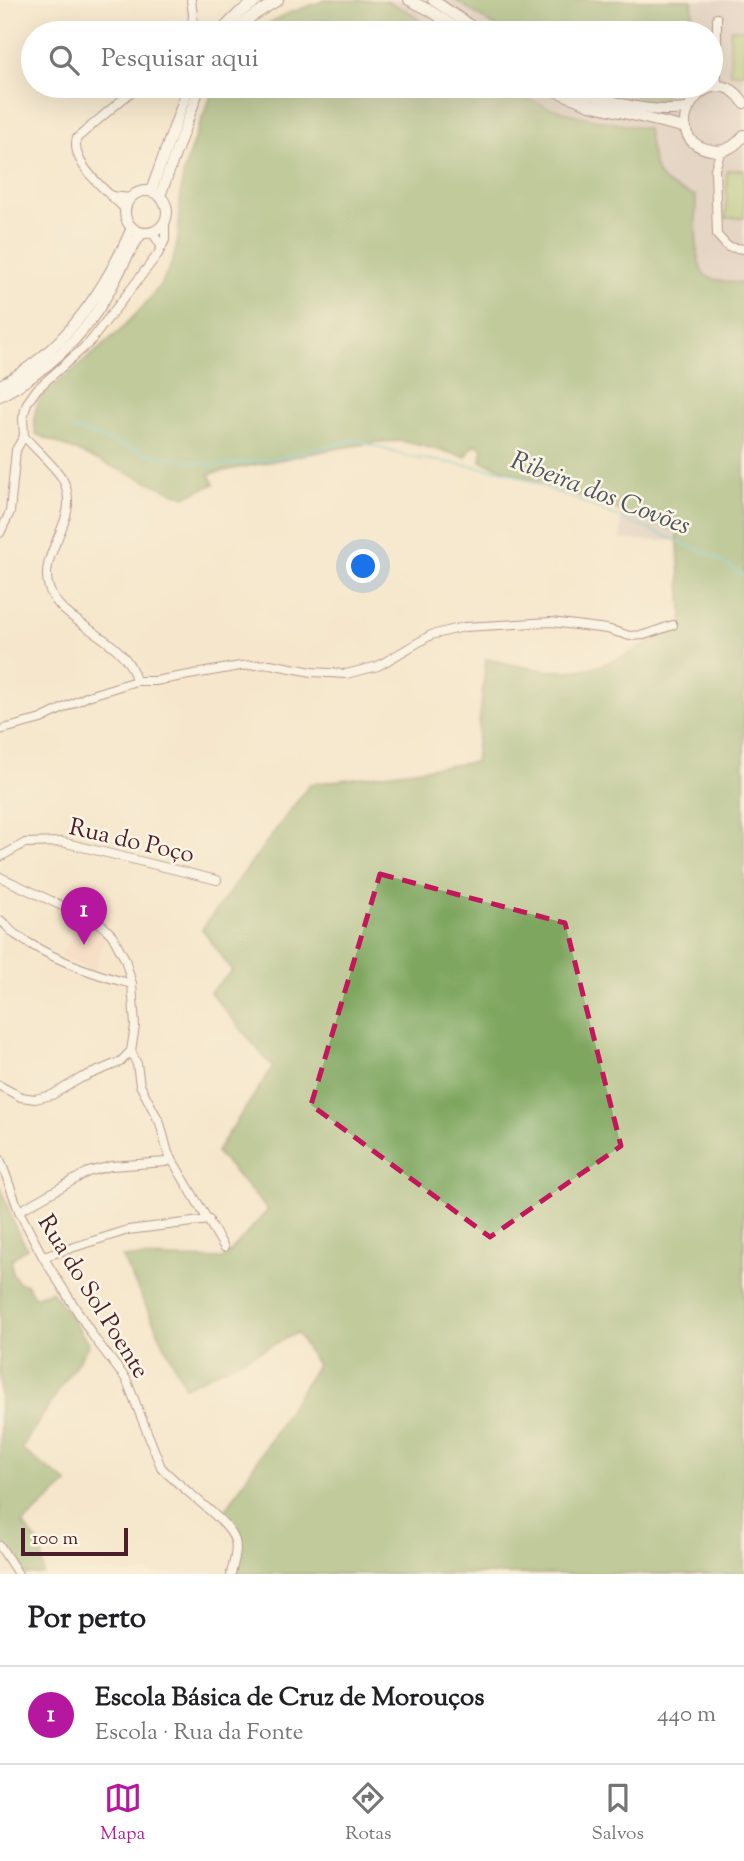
<!DOCTYPE html>
<html lang="pt">
<head>
<meta charset="utf-8">
<style>
  body { margin:0; font-family:"Sorts Mill Goudy",serif; background:#f6f6f6; color:#202124 }
  .scale { position:absolute; left:21px; bottom:18px; width:107px; box-sizing:border-box; padding-left:7px; border:4px solid #4a1f2b; border-top:0; font-size:19px; line-height:24px; white-space:nowrap; color:#4a1f2b; -webkit-text-stroke:5px #fcf5e5; paint-order:stroke }
  .you { position:absolute; left:364px; top:567px; width:24px; height:24px; margin:-18px; border:5px solid #fff; border-radius:50%; background:#1a73e8; box-shadow:0 0 0 10px #1a73e833 }
  .badge { display:grid; place-items:center; width:46px; height:46px; border-radius:50%; background:#b5179e; color:#fff; font-size:23px; font-weight:700 }
  .pin { position:absolute; translate:-50% -58px; filter:drop-shadow(0 2px 4px #0008) }
  .pin::after { content:''; position:absolute; top:37px; width:24px; height:21px; background:inherit; clip-path:polygon(0 0,100% 0,50% 100%) }
  .list { margin:0; padding:0; list-style:none }
  h2 { display:flex; justify-content:space-between; align-items:center; height:91px; margin:0; padding:0 28px; font-size:30px }
  h2 small { font-size:23px; font-weight:400; color:#757577 }
  .list li { display:grid; grid-template-columns:46px 1fr auto; gap:21px; align-items:center; box-sizing:border-box; height:98px; padding:0 28px; border-top:2px solid #e0e0e0 }
  .list b { display:block; font-size:26px; white-space:nowrap }
  .list p { margin:0; font-size:23px; white-space:nowrap; color:#757577 }
  .list em { font-size:23px; font-style:normal; color:#757577 }
  .icon { flex:none; width:38px; height:38px; fill:none; stroke:currentColor; stroke-width:2; stroke-linecap:round; stroke-linejoin:round }
  .map { position:relative; flex:none; width:744px; height:1574px; overflow:hidden }
  .search { position:absolute; background:#fff; box-shadow:0 7px 28px #0002; left:21px; right:21px; top:21px; height:77px; display:flex; align-items:center; gap:18px; box-sizing:border-box; padding:0 24px; border-radius:38px; color:#757577; font-size:26px }
  .sheet { height:189px; background:#fff }
  nav { display:flex; justify-content:space-around; align-items:center; box-sizing:border-box; height:98px; border-top:2px solid #e0e0e0; background:#fff; font-size:19px; color:#757577 }
  nav a { display:grid; justify-items:center; gap:4px }
  nav .on { color:#b5179e }
  .map>svg:first-child { display:block }
  .built { fill:#f5d2c2 }
  .industrial { fill:#d1bfbd }
  .green { fill:#9dc06a; stroke:#74704a; stroke-width:2 }
  .forest { fill:#7ea65e; stroke:#646244; stroke-width:2 }
  .lines { fill:none; stroke-linecap:round; stroke-linejoin:round }
  .stream { stroke:#4cbbc3; stroke-width:2 }
  .minor-casing { stroke:#643d43; stroke-width:10 }
  .tertiary-casing { stroke:#643d43; stroke-width:12 }
  .minor { stroke:#fff; stroke-width:8 }
  .tertiary { stroke:#fff; stroke-width:10 }
  .marked { fill:none; stroke:#c2185b; stroke-width:5; stroke-dasharray:14 9; stroke-linejoin:round }
  .labels { text-anchor:middle; stroke-width:5; stroke-linejoin:round; paint-order:stroke }
  .street-label { font-size:24px; fill:#4a1f2b; stroke:#fcf5e5 }
  .water-label { font-size:26px; font-style:italic; fill:#4b5660; stroke:#fcf5e5 }
</style>
</head>
<body>
<div class="map">
<svg width="744" height="1574" viewBox="0 0 744 1574">
  <rect width="100%" height="100%" fill="#fcf5e5"/>
  <filter id="ink" filterUnits="userSpaceOnUse"><feTurbulence type="fractalNoise" baseFrequency=".0143" numOctaves="2"/><feDisplacementMap in="SourceGraphic" scale="14" xChannelSelector="R" yChannelSelector="G"/><feConvolveMatrix kernelMatrix="1 2 1 2 8 2 1 2 1" color-interpolation-filters="sRGB"/></filter>
  <filter id="wash" filterUnits="userSpaceOnUse"><feTurbulence type="fractalNoise" baseFrequency=".00686" numOctaves="4" result="noise"/><feDisplacementMap in="SourceGraphic" scale="28" xChannelSelector="R" yChannelSelector="G"/><feGaussianBlur stdDeviation="1.57" result="paint"/><feColorMatrix in="noise" values="0 0 0 0 0 0 0 0 0 0 0 0 0 0 0 0 0 1.4 0 .05"/><feComposite in="paint" operator="in"/></filter>
  <g filter="url(#wash)">
    <rect width="100%" height="100%" fill="#f5e7cc"/>
    <polygon class="built" points="79,919 99,929 100,933 105,935 95,972 61,956"/>
    <polygon class="industrial" points="383,0 744,0 744,542 621,540 625,217 337,86 711,86 711,33 365,33"/>
    <g class="green">
      <rect x="730" y="29" width="14" height="44"/>
      <polygon points="727,170 744,170 744,218 726,218"/>
    </g>
    <g class="forest">
      <polygon points="326,0 386,1 408,11 435,33 249,33 289,13"/>
      <polygon points="455,0 692,0 694,33 505,33"/>
      <path d="M 215,86 L 503,86 C 547,113 596,120 647,129 C 655,171 651,183 696,196 C 696,212 694,266 705,275 C 714,282 733,282 744,283 L 744,1574 L 238,1574 L 240,1544 L 224,1513 L 317,1365 L 297,1333 L 185,1387 L 122,1257 L 224,1259 L 268,1210 L 216,1152 L 273,1067 L 210,992 L 232,971 L 202,929 L 310,784 L 475,762 L 486,659 C 512,664 540,672 567,671 C 608,671 647,643 683,625 L 677,531 L 481,461 L 483,448 L 474,444 L 466,457 L 402,441 L 378,442 L 328,450 L 209,474 L 214,484 L 184,497 L 36,434 C 33,419 34,408 42,396 C 81,363 149,314 170,267 C 182,240 178,211 182,182 C 188,149 203,117 215,86 Z"/>
      <polygon points="592,86 670,86 662,101 625,95"/>
      <polygon points="0,1185 15,1227 27,1248 12,1259 12,1272 18,1282 27,1285 34,1297 52,1291 89,1344 21,1449 68,1483 23,1524 42,1548 43,1574 25,1574 21,1566 0,1537"/>
    </g>
    <g class="lines">
      <polyline class="stream" points="72,428 149,454 216,466 280,458 356,440 410,457 505,471 710,554 744,576"/>
    </g>
  </g>
  <g filter="url(#ink)">
    <g class="lines">
      <defs>
        <g id="minor">
          <polyline points="191,0 193,15 191,33"/>
          <polyline points="717,18 717,88"/>
          <polyline points="721,150 715,169 717,235 728,247 744,249"/>
          <polyline points="112,196 130,198"/>
          <path d="M 125,209 C 109,193 69,163 77,138 L 138,86"/>
          <polyline points="152,232 162,247"/>
          <polyline points="0,533 10,512 16,450 24,436"/>
          <path d="M 136,681 C 127,636 61,626 49,588 C 37,551 83,520 63,480 C 59,470 32,446 24,436 L 23,418 L 27,403 L 37,389 L 89,343 L 158,254 L 165,240 L 165,223"/>
          <polyline points="0,730 41,719 88,696 136,681 155,681 240,666 270,664 312,672 346,674 378,666 431,635 464,627 551,622 607,629 630,636 644,635 673,625"/>
          <polyline points="0,857 25,843 62,842 217,880"/>
          <polyline points="0,877 101,924 112,935 125,959 132,984 135,1026 131,1051 120,1062 81,1078 52,1095 35,1099 21,1097 0,1086"/>
          <path d="M 0,920 C 6,924 10,931 16,935 C 50,958 92,974 132,984"/>
          <polyline points="131,1051 137,1064 140,1085 160,1123 168,1153 224,1247"/>
          <path d="M 0,1159 L 19,1211 L 43,1257 L 95,1339 L 126,1379 L 161,1467 C 177,1486 230,1521 235,1541 C 238,1551 233,1564 231,1574"/>
          <polyline points="19,1211 88,1172 111,1166 166,1162 172,1159"/>
          <polyline points="43,1257 128,1230 209,1220"/>
          <polyline points="0,1546 18,1574"/>
        </g>
        <g id="tertiary">
          <polyline points="409,0 429,10 464,33"/>
          <polyline points="433,0 481,33"/>
          <polyline points="219,33 239,13 258,0"/>
          <polyline points="232,33 245,21 278,0"/>
          <polyline points="543,86 590,105 686,128"/>
          <path d="M 565,86 C 604,100 645,114 686,109"/>
          <path d="M 744,103 C 709,50 651,139 711,150 C 725,153 736,146 744,135"/>
          <circle cx="146" cy="212" r="21"/>
          <polyline points="151,191 189,86"/>
          <polyline points="160,196 200,86"/>
          <path d="M 0,385 C 64,352 104,292 132,228"/>
          <path d="M 0,396 C 44,373 83,338 107,295 C 119,275 128,251 142,233"/>
        </g>
      </defs>
      <use href="#minor" class="minor-casing"/>
      <use href="#tertiary" class="tertiary-casing"/>
      <use href="#minor" class="minor"/>
      <use href="#tertiary" class="tertiary"/>
    </g>
  </g>
  <path d="M0 0H744V1574H0ZM 380,874 L 565,923 L 621,1146 L 490,1237 L 311,1105 Z" fill="#f5e7cc" fill-opacity=".55" fill-rule="evenodd"/>
  <path class="marked" d="M 380,874 L 565,923 L 621,1146 L 490,1237 L 311,1105 Z"/>
  <g class="labels">
    <g class="street-label">
      <text transform="translate(132 840) rotate(13)" y="8">Rua do Poço</text>
      <text transform="translate(94 1296) rotate(58)" y="8">Rua do Sol Poente</text>
    </g>
    <g class="water-label">
      <text transform="translate(601 492) rotate(21)" y="9">Ribeira dos Covões</text>
    </g>
  </g>
</svg>
<div class="scale">100 m</div>
<div class="you"></div>
<div class="pin badge" style="left:84px;top:945px">1</div>
<div class="search"><svg class="icon" aria-label="search" viewBox="0 0 24 24"><circle cx="10" cy="10" r="6"/><path d="M15 15l6 6"/></svg>Pesquisar aqui</div>
</div>
<section class="sheet">
<h2>Por perto<small></small></h2>
<ul class="list">
<li><span class="badge">1</span><div><b>Escola Básica de Cruz de Morouços</b><p>Escola · Rua da Fonte</p></div><em>440 m</em></li>
</ul>
</section>
<nav>
<a class="on"><svg class="icon" aria-label="map" viewBox="0 0 24 24"><path d="M3 6l6-2 6 2 6-2v14l-6 2-6-2-6 2zM9 4v14M15 6v14"/></svg>Mapa</a>
<a><svg class="icon" aria-label="directions" viewBox="0 0 24 24"><path d="M12 3l9 9-9 9-9-9zM9 14v-3h6M13 9l2 2-2 2"/></svg>Rotas</a>
<a><svg class="icon" aria-label="saved" viewBox="0 0 24 24"><path d="M7 4h10v16l-5-4-5 4z"/></svg>Salvos</a>
</nav>
</body>
</html>
